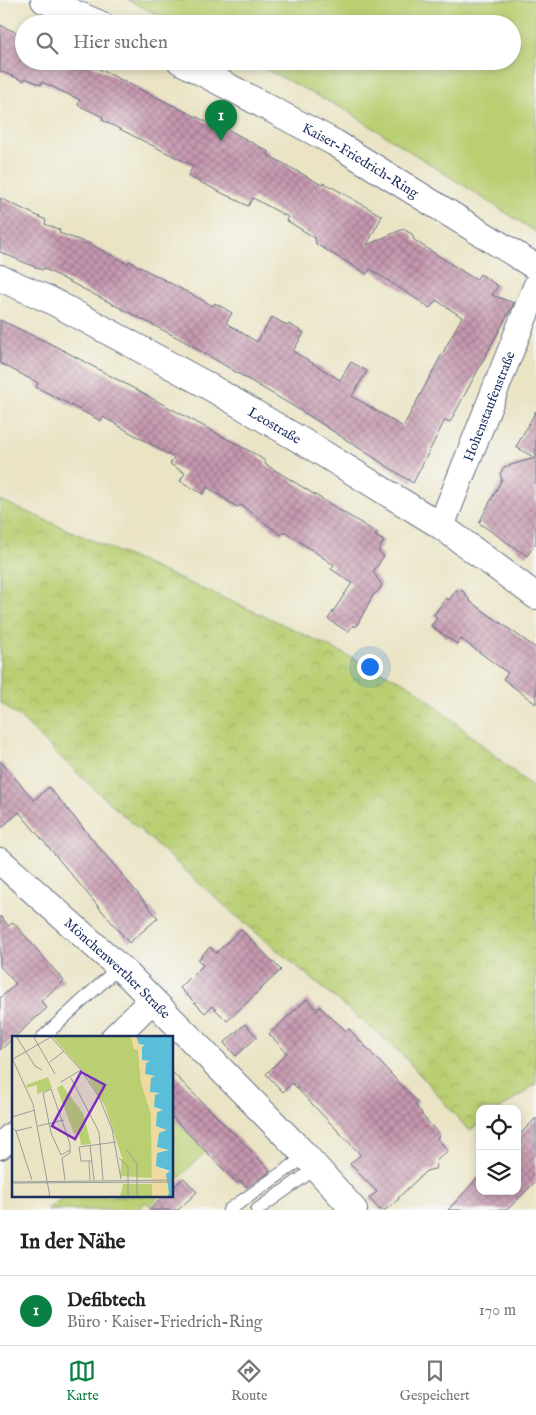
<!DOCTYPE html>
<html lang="de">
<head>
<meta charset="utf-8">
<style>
  body { margin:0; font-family:"IM FELL English",serif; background:#f6f6f6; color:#222 }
  .controls { position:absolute; right:15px; bottom:15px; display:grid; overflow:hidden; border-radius:10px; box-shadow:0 2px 8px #0003 }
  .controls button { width:45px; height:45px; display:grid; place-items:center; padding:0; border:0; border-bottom:1px solid #e0e0e0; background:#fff; color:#222; font:25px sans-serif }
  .you { position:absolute; left:369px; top:666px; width:18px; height:18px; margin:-12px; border:4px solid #fff; border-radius:50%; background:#1a73e8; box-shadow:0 0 0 8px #1a73e833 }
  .badge { display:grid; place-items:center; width:32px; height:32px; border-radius:50%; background:#0b8043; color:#fff; font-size:16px; font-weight:700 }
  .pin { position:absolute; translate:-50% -41px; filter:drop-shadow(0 1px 2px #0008) }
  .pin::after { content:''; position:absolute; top:26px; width:18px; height:15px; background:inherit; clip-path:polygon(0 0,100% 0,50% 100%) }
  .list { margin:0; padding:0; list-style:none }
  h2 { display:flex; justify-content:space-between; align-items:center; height:65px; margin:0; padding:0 20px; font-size:21px }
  h2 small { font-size:16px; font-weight:400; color:#767676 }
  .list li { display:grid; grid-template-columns:32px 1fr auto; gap:15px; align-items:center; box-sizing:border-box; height:70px; padding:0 20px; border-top:1px solid #e0e0e0 }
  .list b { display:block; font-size:19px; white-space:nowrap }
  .list p { margin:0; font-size:16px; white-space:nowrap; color:#767676 }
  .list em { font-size:16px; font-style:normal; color:#767676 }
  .icon { flex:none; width:28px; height:28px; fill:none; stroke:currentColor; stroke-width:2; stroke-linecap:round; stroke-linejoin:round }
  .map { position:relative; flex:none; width:536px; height:1210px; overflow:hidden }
  .search { position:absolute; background:#fff; box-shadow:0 2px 8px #0003; left:15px; right:15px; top:15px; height:55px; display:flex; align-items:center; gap:12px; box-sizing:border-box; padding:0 18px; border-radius:28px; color:#767676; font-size:19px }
  .sheet { height:135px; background:#fff }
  nav { display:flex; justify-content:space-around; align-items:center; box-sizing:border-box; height:70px; border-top:1px solid #e0e0e0; background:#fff; font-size:14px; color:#767676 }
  nav a { display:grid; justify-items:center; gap:2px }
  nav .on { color:#0b8043 }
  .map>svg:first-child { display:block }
  .park { fill:url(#park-crowns); stroke:#6a7f68 }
  .garden { fill:#b9cf72; stroke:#6a7f68 }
  .building { fill:url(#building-cross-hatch) }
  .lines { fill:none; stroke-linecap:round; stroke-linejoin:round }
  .lane-casing { stroke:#636e82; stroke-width:14 }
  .street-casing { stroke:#636e82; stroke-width:28 }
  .lane { stroke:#fff; stroke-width:12 }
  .street { stroke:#fff; stroke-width:26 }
  .labels { text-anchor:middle; stroke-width:4; stroke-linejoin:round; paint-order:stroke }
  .street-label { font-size:14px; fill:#1b2f5e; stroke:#f6f6f2 }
  .inset-road { fill:none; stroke:#979c9c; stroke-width:1 }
  .view { fill:#7b2cbf; fill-opacity:0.15; stroke:#7b2cbf; stroke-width:2.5 }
  .inset-edge { fill:none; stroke:#1b2f5e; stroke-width:2.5 }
</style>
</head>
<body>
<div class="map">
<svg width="536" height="1210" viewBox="0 0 536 1210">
  <defs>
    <pattern id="park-crowns" width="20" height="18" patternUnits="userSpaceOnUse" patternTransform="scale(1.25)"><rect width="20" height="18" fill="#b9cf72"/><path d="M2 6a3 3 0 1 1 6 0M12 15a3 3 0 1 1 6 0" fill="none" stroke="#9eb265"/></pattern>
    <pattern id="building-cross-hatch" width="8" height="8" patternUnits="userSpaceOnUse" patternTransform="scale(1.25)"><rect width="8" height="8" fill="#c596ad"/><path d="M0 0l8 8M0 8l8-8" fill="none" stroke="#9f7b90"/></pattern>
  </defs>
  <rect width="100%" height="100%" fill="#f6f6f2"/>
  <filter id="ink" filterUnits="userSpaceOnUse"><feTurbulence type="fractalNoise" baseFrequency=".02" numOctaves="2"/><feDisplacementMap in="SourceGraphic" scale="10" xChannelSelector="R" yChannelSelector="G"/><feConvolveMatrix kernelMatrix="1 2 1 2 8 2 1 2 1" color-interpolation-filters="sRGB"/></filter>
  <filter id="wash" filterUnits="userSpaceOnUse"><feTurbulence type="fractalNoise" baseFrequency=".0096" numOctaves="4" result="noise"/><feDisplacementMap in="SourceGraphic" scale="20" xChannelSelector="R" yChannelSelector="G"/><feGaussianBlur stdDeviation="1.12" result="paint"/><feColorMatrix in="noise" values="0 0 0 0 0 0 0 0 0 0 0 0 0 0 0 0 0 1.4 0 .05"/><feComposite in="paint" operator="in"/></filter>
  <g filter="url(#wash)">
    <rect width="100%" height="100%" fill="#eae4c5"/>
    <polygon class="park" points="0,500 278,622 413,687 536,790 536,1084 501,1109 480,1109 480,1123 469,1131 402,1054 235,915 91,786 19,717 0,702"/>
    <g class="garden">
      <polygon points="128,0 536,0 536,232 347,111 250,61 512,61 512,24 177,24"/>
      <polygon points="173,1116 208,1149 173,1184"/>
      <polygon points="64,1196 160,1196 150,1206 146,1202 137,1210 46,1210"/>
    </g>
    <g id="blocks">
      <g class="building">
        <polygon points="0,25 24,36 24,61 83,61 219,128 220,125 269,152 268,155 322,185 324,183 339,191 382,216 367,245 403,229 412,234 414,240 476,280 480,274 498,286 492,295 514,303 450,422 445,420 413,483 308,415 182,340 43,268 42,270 0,252 0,198 46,220 45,224 60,230 59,233 90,244 128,264 129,261 213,306 215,303 232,313 226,323 257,342 272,317 288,326 289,324 304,333 293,351 340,380 351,362 367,371 352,396 403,427 462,317 436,300 430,308 370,269 367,274 316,244 315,238 286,220 288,217 253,198 248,206 188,176 193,166 102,120 103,117 78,105 80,100 42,82 41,85 25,78 24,81 0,71"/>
        <polygon points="0,320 57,347 255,454 265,461 265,464 377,533 375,536 384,541 378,551 384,556 373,572 382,585 378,591 373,595 356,627 353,625 348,632 328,619 352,583 331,569 334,565 284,531 281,535 241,505 237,507 207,487 203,494 180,481 185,473 170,464 174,458 161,450 103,417 101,421 36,387 38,383 0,363"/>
        <polygon points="536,411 536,543 527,556 479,523 502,479 500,474 504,467 535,458 516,447"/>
        <polygon points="456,590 463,591 471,602 536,648 536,704 503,679 508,673 461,639 457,644 431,626 437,618 434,615 441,605 446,598 449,600"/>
        <polygon points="0,761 34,800 49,787 158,918 129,943 19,812 0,829"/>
        <polygon points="0,916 9,926 13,922 64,981 41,1001 47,1008 0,1050 0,998 16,984 0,966"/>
        <polygon points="241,929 281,970 227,1021 212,1006 205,1013 180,988 203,965 198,960 203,954 210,947 216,953"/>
        <polygon points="307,999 317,1010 320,1007 346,1031 349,1029 418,1103 415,1105 422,1113 421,1114 440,1135 437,1138 448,1151 437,1160 435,1169 426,1171 398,1198 399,1199 385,1210 380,1210 369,1198 377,1192 350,1164 360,1155 359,1153 292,1083 283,1092 266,1074 287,1053 269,1034"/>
        <polygon points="245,1024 257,1037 236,1056 224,1043"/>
        <polygon points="172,1072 270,1170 267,1174 247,1187 240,1181 237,1183 172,1117"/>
        <polygon points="536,1118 536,1181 507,1210 448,1210 480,1175 480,1191 517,1191 517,1137"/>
        <polygon points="184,1178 197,1192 178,1210 149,1210 164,1196 172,1196 172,1188"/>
      </g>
    </g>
  </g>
  <g filter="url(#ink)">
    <use href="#blocks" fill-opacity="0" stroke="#636e82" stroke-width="1"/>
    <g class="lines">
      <defs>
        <g id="lane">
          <polyline points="42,1038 119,967"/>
          <polyline points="229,1210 306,1156"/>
          <polyline points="257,1210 316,1168"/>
        </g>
        <g id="street">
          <polyline points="44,0 100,24"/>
          <path id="s1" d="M 180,61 L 335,143 L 536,267"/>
          <path id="s2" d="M 0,278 L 50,300 L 203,383 L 319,451 L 441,526 L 536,596"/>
          <path id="s3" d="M 441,526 L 536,287"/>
          <path id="s4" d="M 0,861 L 129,976 L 306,1156 L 354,1210"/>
          <polyline points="114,1038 152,1000"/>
          <polyline points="0,1146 14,1134"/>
        </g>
      </defs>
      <use href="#lane" class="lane-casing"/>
      <use href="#street" class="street-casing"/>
      <use href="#lane" class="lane"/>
      <use href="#street" class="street"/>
    </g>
  </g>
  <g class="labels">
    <g class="street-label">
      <text dy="5" stroke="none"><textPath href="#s1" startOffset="206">Kaiser-Friedrich-Ring</textPath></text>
      <text dy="5" stroke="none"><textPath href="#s3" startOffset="129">Hohenstaufenstraße</textPath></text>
      <text dy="5" stroke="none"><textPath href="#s2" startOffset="312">Leostraße</textPath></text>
      <text dy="5" stroke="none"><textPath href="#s4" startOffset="159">Mönchenwerther Straße</textPath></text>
    </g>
  </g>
  <g transform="translate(12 1036)">
    <rect width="161" height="161" fill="#eae4c5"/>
    <path d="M 40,0 L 119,0 L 122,13 L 126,14 L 129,46 L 139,78 L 141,142 L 108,140 L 110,122 L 93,70 L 75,40 ZM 104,61 L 102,68 L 109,81 L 105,96 L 93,66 ZM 111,148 L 141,148 L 140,161 L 108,161 Z" fill="#b9cf72" fill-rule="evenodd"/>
    <path d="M 119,0 L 124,0 L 128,9 L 133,8 L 129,19 L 138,25 L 133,28 L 133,37 L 143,40 L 138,56 L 148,57 L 144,58 L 143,73 L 152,74 L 148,75 L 155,94 L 147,97 L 146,107 L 157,114 L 149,115 L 148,134 L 158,136 L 154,138 L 157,157 L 155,161 L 140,161 L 139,78 L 129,46 L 126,14 L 122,13 Z" fill="#eeda9e"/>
    <path d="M 36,41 L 40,52 L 37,54 L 25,58 L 25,49 L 15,52 L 14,49 ZM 50,49 L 71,77 L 79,108 L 69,109 L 67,97 L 62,98 L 45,52 Z" fill="#b9cf72"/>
    <path d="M 75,0 L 90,0 L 95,13 L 91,16 L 77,5 L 96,23 L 90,29 L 93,33 L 98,27 L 99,32 L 95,37 L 101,38 L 106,58 L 90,65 L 75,40 L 55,16 ZM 104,61 L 107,66 L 103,69 L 110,80 L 110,92 L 105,96 L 93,66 Z" fill="#b9cf72"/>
    <path d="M 124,0 L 161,0 L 161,161 L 155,161 L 157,157 L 154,138 L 158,135 L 144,130 L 145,117 L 157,114 L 145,111 L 147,97 L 155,94 L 144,90 L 145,76 L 151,74 L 142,71 L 143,59 L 148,57 L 138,56 L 139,42 L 143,40 L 133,38 L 134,27 L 138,25 L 130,24 L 130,11 L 133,9 L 127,8 Z" fill="#5bbed9"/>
    <path class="inset-road" d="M 4,0 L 23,30 L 30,34M 21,0 L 43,38M 38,0 L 69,34 L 87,61 L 100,93 L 109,143M 0,22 L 21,68 L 38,161M 1,23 L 39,1M 38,26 L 52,15M 59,42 L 87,96 L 91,144M 49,46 L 69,34M 0,81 L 23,74M 26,90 L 52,84M 0,91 L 4,95 L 20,91M 4,95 L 20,144M 78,110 L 82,144M 115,114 L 125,128 L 125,161M 107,122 L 116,131 L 116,161M 77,125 L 78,144M 80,125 L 69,125 L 67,111 L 104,106M 53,144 L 50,122 L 58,117 L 58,108 L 39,53 L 31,57 L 39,97 L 49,119 L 58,114M 0,146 L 162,144M 0,147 L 162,146"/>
    <path class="view" d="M 69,36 L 93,49 L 63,103 L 40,90 Z"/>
    <rect width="161" height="161" class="inset-edge"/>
  </g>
</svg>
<div class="controls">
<button><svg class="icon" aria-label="locate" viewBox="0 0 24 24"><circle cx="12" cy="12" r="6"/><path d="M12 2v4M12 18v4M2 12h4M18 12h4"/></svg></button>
<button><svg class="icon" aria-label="layers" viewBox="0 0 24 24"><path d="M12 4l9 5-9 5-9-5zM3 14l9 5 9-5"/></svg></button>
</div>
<div class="you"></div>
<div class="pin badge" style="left:221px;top:141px">1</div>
<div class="search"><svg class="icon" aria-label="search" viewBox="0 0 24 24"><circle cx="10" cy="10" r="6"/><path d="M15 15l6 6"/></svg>Hier suchen</div>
</div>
<section class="sheet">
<h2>In der Nähe<small></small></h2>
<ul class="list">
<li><span class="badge">1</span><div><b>Defibtech</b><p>Büro · Kaiser-Friedrich-Ring</p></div><em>170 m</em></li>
</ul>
</section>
<nav>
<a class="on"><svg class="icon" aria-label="map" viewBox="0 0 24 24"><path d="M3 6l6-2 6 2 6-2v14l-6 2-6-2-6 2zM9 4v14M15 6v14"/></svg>Karte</a>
<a><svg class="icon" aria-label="directions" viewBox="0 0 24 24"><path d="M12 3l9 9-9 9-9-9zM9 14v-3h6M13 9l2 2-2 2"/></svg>Route</a>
<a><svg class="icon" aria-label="saved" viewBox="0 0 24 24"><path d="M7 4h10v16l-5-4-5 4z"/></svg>Gespeichert</a>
</nav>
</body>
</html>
